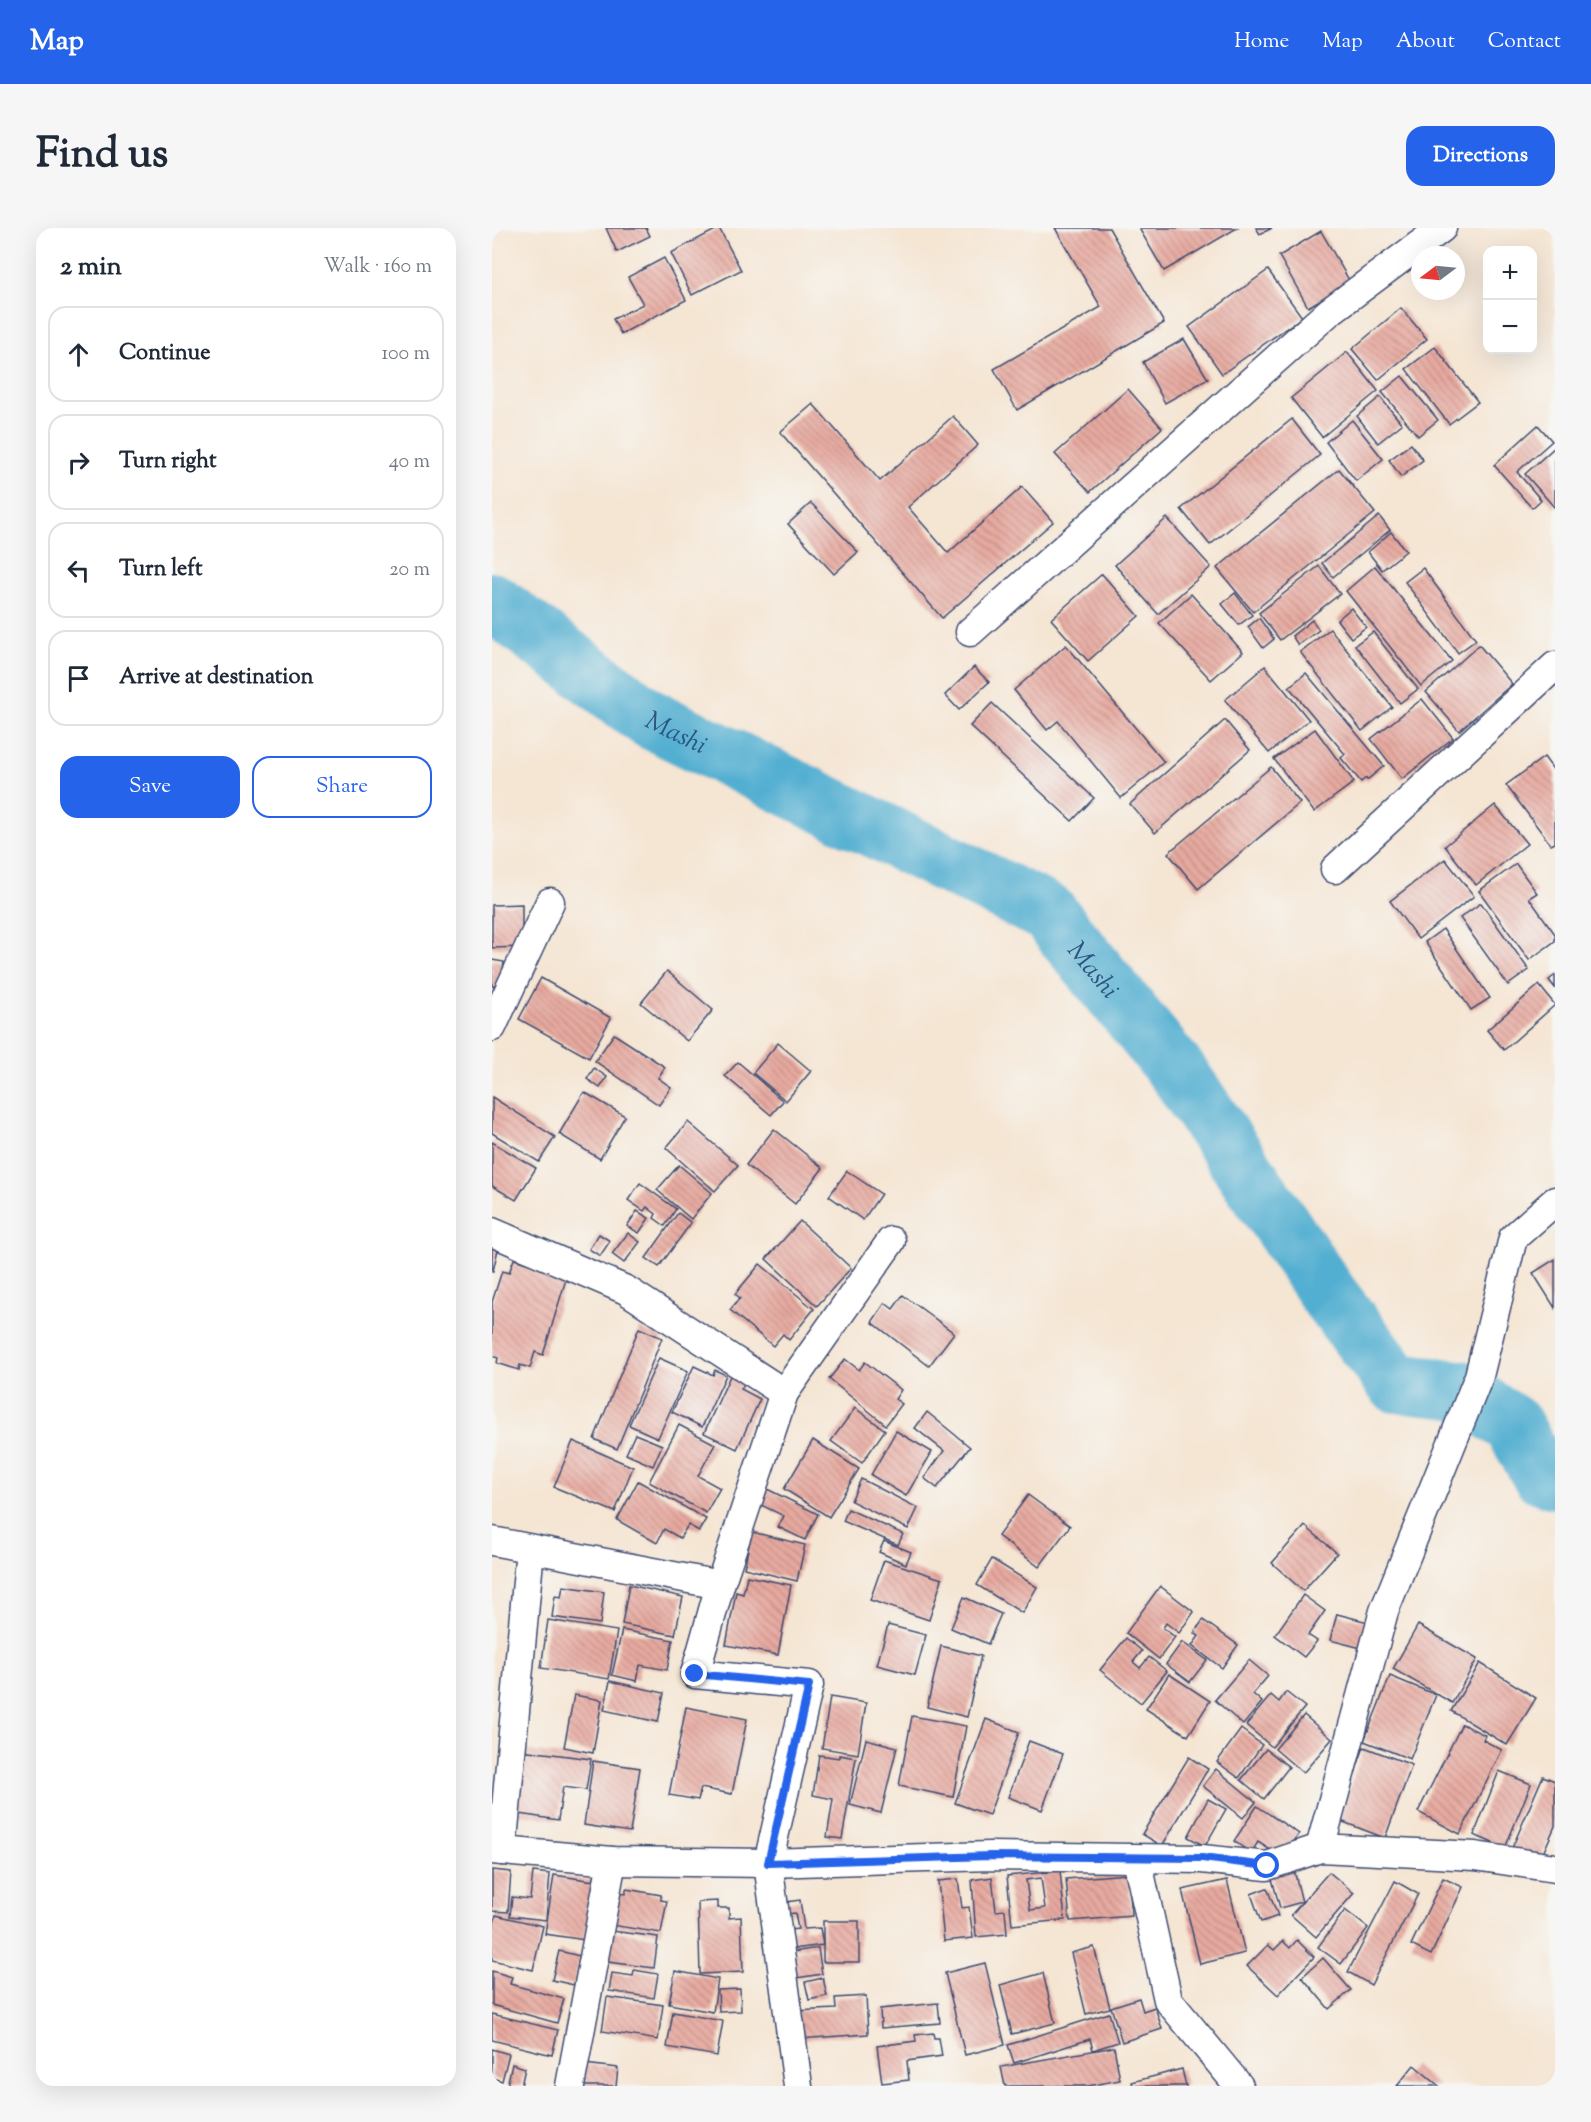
<!DOCTYPE html>
<html lang="en">
<head>
<meta charset="utf-8">
<style>
  body { margin:0; font-family:"Sorts Mill Goudy",serif; background:#f6f6f7; color:#1f2937 }
  .controls { position:absolute; right:18px; top:18px; display:grid; overflow:hidden; border-radius:12px; box-shadow:0 6px 24px #0002 }
  .controls button { width:54px; height:54px; display:grid; place-items:center; padding:0; border:0; border-bottom:2px solid #e0e1e3; background:#fff; color:#1f2937; font:30px sans-serif }
  .compass { position:absolute; left:919px; top:18px; width:54px; height:54px; border-radius:50%; background:#fff; box-shadow:0 6px 24px #0002; rotate:254deg }
  .stop { position:absolute; width:18px; height:18px; margin:-14px; border:4px solid #2563eb; border-radius:50%; background:#fff }
  .stop.end { background:#2563eb; border-color:#fff; box-shadow:0 2px 6px #0008 }
  .list { margin:0; padding:0; list-style:none }
  h2 { display:flex; justify-content:space-between; align-items:center; height:78px; margin:0; padding:0 24px; font-size:26px }
  h2 small { font-size:20px; font-weight:400; color:#747a83 }
  .list li { display:grid; grid-template-columns:39px 1fr auto; gap:18px; align-items:center; box-sizing:border-box; height:96px; margin:0 12px 12px; padding:0 12px; border:2px solid #e0e1e3; border-radius:18px }
  .list b { display:block; font-size:22px; white-space:nowrap }
  .list em { font-size:20px; font-style:normal; color:#747a83 }
  .actions { display:flex; gap:12px; padding:18px 24px }
  .actions a { flex:1; padding:14px 0; border:2px solid #2563eb; border-radius:18px; text-align:center; font-size:21px; color:#2563eb }
  .actions .main { background:#2563eb; color:#fff }
  .icon { flex:none; width:33px; height:33px; fill:none; stroke:currentColor; stroke-width:2; stroke-linecap:round; stroke-linejoin:round }
  .map { position:relative; flex:none; width:1063px; height:1858px; overflow:hidden; border-radius:18px }
  header { display:flex; align-items:center; gap:36px; box-sizing:border-box; height:84px; padding:0 30px; background:#2563eb; color:#fff }
  header strong { font-size:28px }
  nav { display:flex; gap:33px; margin-inline-start:auto; font-size:21px }
  .intro { display:flex; align-items:center; justify-content:space-between; box-sizing:border-box; height:144px; padding:0 36px }
  h1 { margin:0; font-size:42px }
  .button { padding:15px 27px; border-radius:18px; background:#2563eb; color:#fff; font-size:21px; font-weight:700 }
  main { display:flex; gap:36px; padding:0 36px }
  aside { flex:1; background:#fff; border-radius:18px; box-shadow:0 6px 24px #0002 }
  .map>svg:first-child { display:block }
  .lines { fill:none; stroke-linecap:round; stroke-linejoin:round }
  .river { stroke:#53afd1; stroke-width:60 }
  .building { fill:url(#building-back-hatch); fill-rule:evenodd }
  .minor-casing { stroke:#3c4a70; stroke-width:31 }
  .minor { stroke:#fff; stroke-width:28 }
  .route { stroke:#2563eb; stroke-width:8 }
  .labels { text-anchor:middle; stroke-width:6; stroke-linejoin:round; paint-order:stroke }
  .water-label { font-size:26px; font-style:italic; fill:#2c5580; stroke:#f6f6f2 }
</style>
</head>
<body>
<header>
<strong>Map</strong>
<nav><a>Home</a><a>Map</a><a>About</a><a>Contact</a></nav>
</header>
<div class="intro"><h1>Find us</h1><a class="button">Directions</a></div>
<main>
<aside>
<h2>2 min<small>Walk · 160 m</small></h2>
<ul class="list">
<li><svg class="icon" aria-label="ahead" viewBox="0 0 24 24"><path d="M12 20V5M6 11l6-6 6 6"/></svg><div><b>Continue</b></div><em>100 m</em></li>
<li><svg class="icon" aria-label="right" viewBox="0 0 24 24"><path d="M7 20v-9h11M14 6l5 5-5 5"/></svg><div><b>Turn right</b></div><em>40 m</em></li>
<li><svg class="icon" aria-label="left" viewBox="0 0 24 24"><path d="M17 20v-9H6M10 6l-5 5 5 5"/></svg><div><b>Turn left</b></div><em>20 m</em></li>
<li><svg class="icon" aria-label="arrive" viewBox="0 0 24 24"><path d="M6 21V4h12l-3 4 3 4H6"/></svg><div><b>Arrive at destination</b></div></li>
</ul>
<div class="actions"><a class="main">Save</a><a>Share</a></div>
</aside>
<div class="map">
<svg width="1063" height="1858" viewBox="0 0 1063 1858">
  <defs>
    <pattern id="building-back-hatch" width="6" height="6" patternUnits="userSpaceOnUse" patternTransform="scale(1.5)"><rect width="6" height="6" fill="#e8aaa0"/><path d="M-1 5l2 2M0 0l6 6M5-1l2 2" fill="none" stroke="#bb8b86"/></pattern>
  </defs>
  <rect width="100%" height="100%" fill="#f6f6f2"/>
  <filter id="ink" filterUnits="userSpaceOnUse"><feTurbulence type="fractalNoise" baseFrequency=".0167" numOctaves="2"/><feDisplacementMap in="SourceGraphic" scale="12" xChannelSelector="R" yChannelSelector="G"/><feConvolveMatrix kernelMatrix="1 2 1 2 8 2 1 2 1" color-interpolation-filters="sRGB"/></filter>
  <filter id="wash" filterUnits="userSpaceOnUse"><feTurbulence type="fractalNoise" baseFrequency=".008" numOctaves="4" result="noise"/><feDisplacementMap in="SourceGraphic" scale="24" xChannelSelector="R" yChannelSelector="G"/><feGaussianBlur stdDeviation="1.35" result="paint"/><feColorMatrix in="noise" values="0 0 0 0 0 0 0 0 0 0 0 0 0 0 0 0 0 1.4 0 .05"/><feComposite in="paint" operator="in"/></filter>
  <g filter="url(#wash)">
    <rect width="100%" height="100%" fill="#f5e5d3"/>
    <g class="lines">
      <path class="river" id="s1" d="M 0,374 L 156,490 L 556,685 L 688,847 L 838,1069 L 904,1155 L 968,1162 L 1021,1197 L 1049,1246 L 1063,1251"/>
    </g>
    <g id="blocks">
      <g class="building">
        <polygon points="114,0 154,0 158,8 125,24"/>
        <polygon points="227,0 249,42 200,67 179,25"/>
        <polygon points="563,0 617,0 672,95 525,182 502,141 609,79"/>
        <polygon points="651,0 745,0 672,43 648,2"/>
        <polygon points="764,0 780,0 768,6"/>
        <polygon points="829,3 858,54 816,79 787,28"/>
        <polygon points="172,30 194,72 129,106 121,91 151,76 136,49"/>
        <polygon points="776,42 810,89 730,146 697,99"/>
        <polygon points="909,80 935,111 886,152 860,121"/>
        <polygon points="692,111 716,151 673,175 651,134"/>
        <polygon points="943,119 986,174 957,196 914,141"/>
        <polygon points="855,124 886,163 830,209 799,170"/>
        <polygon points="910,148 946,192 926,208 890,164"/>
        <polygon points="636,161 670,200 598,264 563,226"/>
        <polygon points="888,169 910,196 886,215 865,188"/>
        <polygon points="321,176 388,253 461,188 486,217 416,279 456,325 530,259 561,294 450,390 288,204"/>
        <polygon points="800,191 828,227 718,317 689,281"/>
        <polygon points="860,192 891,231 864,253 834,214"/>
        <polygon points="1046,197 1060,213 1025,244 1049,272 1040,280 1002,237"/>
        <polygon points="919,216 931,232 909,249 897,232"/>
        <polygon points="1063,219 1063,280 1033,246"/>
        <polygon points="847,241 883,285 761,384 725,340"/>
        <polygon points="319,275 366,324 342,346 296,296"/>
        <polygon points="887,288 898,302 841,349 830,335"/>
        <polygon points="675,290 719,339 666,386 623,337"/>
        <polygon points="899,304 914,323 890,342 876,324"/>
        <polygon points="827,338 848,366 788,412 767,385"/>
        <polygon points="883,338 960,433 929,458 854,363"/>
        <polygon points="931,340 984,412 966,425 913,354"/>
        <polygon points="610,346 647,388 596,433 559,391"/>
        <polygon points="743,365 760,387 747,397 730,376"/>
        <polygon points="699,366 751,424 719,452 667,395"/>
        <polygon points="859,380 874,399 859,410 845,392"/>
        <polygon points="767,390 782,411 771,420 756,399"/>
        <polygon points="820,392 827,402 806,417 800,408"/>
        <polygon points="838,401 900,479 870,503 808,424"/>
        <polygon points="881,404 926,461 908,475 863,417"/>
        <polygon points="574,417 672,534 629,570 566,493 555,502 522,462"/>
        <polygon points="987,417 1020,456 967,503 934,464"/>
        <polygon points="773,438 817,492 777,525 733,472"/>
        <polygon points="482,439 497,454 467,482 453,467"/>
        <polygon points="814,445 892,538 875,552 874,550 869,554 849,530 853,526 797,459"/>
        <polygon points="930,471 961,510 910,551 879,511"/>
        <polygon points="500,475 602,570 580,593 478,498"/>
        <polygon points="733,492 758,522 663,605 638,576"/>
        <polygon points="823,501 862,554 822,584 782,531"/>
        <polygon points="1052,529 1063,544 1063,615 1059,617 1014,557"/>
        <polygon points="779,539 808,575 706,661 676,625"/>
        <polygon points="1003,577 1035,616 984,657 953,618"/>
        <polygon points="953,631 982,668 926,711 898,673"/>
        <polygon points="1024,636 1045,665 1037,670 1063,706 1063,713 1037,732 987,663"/>
        <polygon points="989,675 1037,742 1016,757 968,690"/>
        <polygon points="30,676 30,719 0,720 0,677"/>
        <polygon points="951,701 998,770 979,782 933,714"/>
        <polygon points="0,732 12,734 9,759 0,758"/>
        <polygon points="175,743 221,782 195,813 149,775"/>
        <polygon points="1063,747 1063,760 1057,752"/>
        <polygon points="49,750 119,790 97,830 27,791"/>
        <polygon points="1047,757 1063,777 1012,822 995,802"/>
        <polygon points="122,806 173,839 166,850 179,859 167,877 103,833"/>
        <polygon points="286,815 319,843 294,873 261,845"/>
        <polygon points="246,834 291,873 279,887 233,848"/>
        <polygon points="102,840 115,849 108,860 95,851"/>
        <polygon points="92,864 133,888 108,931 67,906"/>
        <polygon points="0,869 63,909 47,934 0,905"/>
        <polygon points="196,894 246,937 223,963 174,920"/>
        <polygon points="282,901 331,940 303,976 254,937"/>
        <polygon points="0,914 44,940 24,972 0,958"/>
        <polygon points="187,937 220,965 199,991 165,962"/>
        <polygon points="355,943 389,966 371,992 337,968"/>
        <polygon points="148,955 184,981 173,998 162,990 164,986 155,979 152,983 136,972"/>
        <polygon points="145,983 157,990 147,1005 135,998"/>
        <polygon points="186,985 199,995 167,1039 154,1030"/>
        <polygon points="308,993 359,1040 325,1078 274,1031"/>
        <polygon points="136,1005 148,1014 132,1035 120,1026"/>
        <polygon points="107,1006 118,1013 108,1028 97,1021"/>
        <polygon points="0,1015 7,1017 1,1043 0,1043"/>
        <polygon points="22,1031 75,1048 51,1127 43,1124 38,1140 28,1137 27,1142 5,1135 6,1130 0,1128 0,1074 10,1043 17,1045"/>
        <polygon points="1063,1031 1063,1080 1041,1045"/>
        <polygon points="268,1036 322,1081 297,1112 291,1106 281,1118 238,1082 248,1070 243,1066"/>
        <polygon points="411,1067 462,1105 437,1138 380,1094 393,1075 401,1081"/>
        <polygon points="147,1100 170,1110 125,1221 102,1211"/>
        <polygon points="167,1130 196,1143 166,1210 137,1197"/>
        <polygon points="353,1131 367,1142 373,1134 409,1162 403,1171 410,1176 394,1197 337,1151"/>
        <polygon points="202,1138 221,1147 223,1142 234,1147 210,1199 180,1184"/>
        <polygon points="238,1148 253,1155 249,1161 268,1171 245,1221 212,1205"/>
        <polygon points="363,1180 393,1202 370,1235 339,1213"/>
        <polygon points="435,1184 478,1219 445,1260 432,1250 452,1223 423,1200"/>
        <polygon points="187,1197 223,1216 206,1248 228,1260 214,1285 157,1254"/>
        <polygon points="404,1203 440,1224 414,1268 379,1247"/>
        <polygon points="143,1206 170,1217 161,1238 134,1226"/>
        <polygon points="321,1212 367,1241 337,1289 292,1261"/>
        <polygon points="81,1213 141,1239 123,1284 62,1259"/>
        <polygon points="369,1251 426,1280 416,1301 359,1273"/>
        <polygon points="146,1253 214,1291 207,1303 196,1297 188,1310 172,1301 165,1315 125,1292"/>
        <polygon points="269,1258 326,1286 313,1312 286,1299 292,1288 261,1273"/>
        <polygon points="536,1267 578,1298 547,1339 506,1308"/>
        <polygon points="356,1281 411,1306 406,1317 351,1293"/>
        <polygon points="813,1298 845,1325 811,1363 780,1335"/>
        <polygon points="260,1304 313,1317 305,1353 252,1340"/>
        <polygon points="392,1313 419,1324 414,1336 387,1324"/>
        <polygon points="500,1331 545,1359 530,1385 485,1357"/>
        <polygon points="392,1332 450,1351 437,1392 378,1372"/>
        <polygon points="255,1348 299,1357 286,1427 234,1417 244,1364 251,1366"/>
        <polygon points="137,1357 191,1369 183,1407 130,1396"/>
        <polygon points="71,1358 112,1364 108,1396 60,1389 63,1368 69,1369"/>
        <polygon points="668,1358 702,1384 687,1405 674,1395 671,1400 683,1409 667,1431 634,1405"/>
        <polygon points="811,1367 833,1383 816,1407 825,1413 812,1429 783,1407"/>
        <polygon points="472,1369 509,1386 496,1416 459,1400"/>
        <polygon points="845,1386 884,1396 877,1422 838,1412"/>
        <polygon points="56,1392 125,1403 117,1451 49,1440"/>
        <polygon points="711,1392 746,1417 730,1440 700,1418 707,1408 702,1405"/>
        <polygon points="396,1397 434,1407 423,1447 385,1437"/>
        <polygon points="926,1397 985,1431 960,1475 901,1441"/>
        <polygon points="130,1402 181,1412 175,1442 148,1437 145,1453 120,1447"/>
        <polygon points="634,1410 650,1423 641,1434 648,1440 657,1429 675,1443 649,1475 608,1442"/>
        <polygon points="690,1414 715,1432 698,1454 674,1436"/>
        <polygon points="449,1418 489,1428 475,1489 435,1479"/>
        <polygon points="757,1432 776,1448 761,1466 770,1474 751,1497 723,1472"/>
        <polygon points="988,1435 1044,1470 1015,1517 959,1483"/>
        <polygon points="677,1446 718,1473 696,1508 654,1481"/>
        <polygon points="898,1448 944,1467 918,1531 872,1513"/>
        <polygon points="118,1453 172,1465 166,1494 112,1482"/>
        <polygon points="794,1464 813,1479 780,1519 754,1497 779,1467 787,1474"/>
        <polygon points="82,1467 110,1472 101,1525 72,1519"/>
        <polygon points="338,1469 374,1475 366,1526 330,1520"/>
        <polygon points="194,1479 255,1491 240,1566 209,1560 206,1572 177,1567"/>
        <polygon points="812,1487 840,1511 811,1545 783,1521"/>
        <polygon points="420,1488 474,1498 461,1569 407,1558"/>
        <polygon points="494,1491 527,1504 497,1587 463,1575"/>
        <polygon points="970,1496 993,1507 991,1512 1010,1522 968,1606 926,1584"/>
        <polygon points="749,1501 770,1517 747,1550 725,1534"/>
        <polygon points="374,1511 405,1519 389,1585 358,1577"/>
        <polygon points="537,1513 571,1526 550,1582 516,1569"/>
        <polygon points="872,1519 920,1537 893,1610 846,1592"/>
        <polygon points="774,1521 797,1539 772,1571 749,1552"/>
        <polygon points="29,1522 99,1531 94,1562 71,1559 66,1592 21,1585"/>
        <polygon points="327,1527 347,1530 347,1527 364,1530 350,1611 335,1609 341,1571 321,1567"/>
        <polygon points="697,1529 716,1541 670,1618 650,1606"/>
        <polygon points="101,1533 148,1540 138,1604 92,1597"/>
        <polygon points="724,1541 764,1574 751,1590 711,1558"/>
        <polygon points="1007,1543 1039,1556 1013,1620 982,1607"/>
        <polygon points="1051,1548 1063,1553 1063,1598 1048,1632 1020,1620"/>
        <polygon points="716,1571 734,1581 713,1618 696,1609"/>
        <polygon points="765,1578 807,1606 791,1630 766,1614 759,1625 742,1613"/>
        <polygon points="800,1634 810,1674 788,1680 777,1640"/>
        <polygon points="0,1642 19,1644 16,1684 0,1683"/>
        <path d="M 568,1643 L 573,1692 L 520,1697 L 515,1648 ZM 549,1650 L 553,1680 L 538,1682 L 534,1652 Z"/>
        <polygon points="41,1644 58,1646 54,1692 18,1688 20,1669 38,1671"/>
        <polygon points="837,1644 862,1665 824,1709 799,1687"/>
        <polygon points="636,1646 640,1688 578,1693 574,1651"/>
        <polygon points="62,1647 102,1653 93,1712 53,1706"/>
        <polygon points="500,1649 504,1683 513,1682 515,1706 484,1709 480,1652"/>
        <polygon points="951,1650 971,1659 939,1727 919,1717"/>
        <polygon points="466,1651 470,1680 477,1679 481,1710 452,1713 446,1653"/>
        <polygon points="735,1652 753,1725 708,1736 690,1662"/>
        <polygon points="903,1653 926,1666 879,1757 856,1744"/>
        <polygon points="775,1660 786,1688 769,1694 759,1666"/>
        <polygon points="134,1661 169,1667 169,1672 175,1673 169,1705 119,1697 125,1665 134,1666"/>
        <path d="M 308,1672 L 312,1701 L 328,1700 L 331,1717 L 294,1722 L 287,1675 ZM 303,1685 L 306,1701 L 298,1702 L 295,1686 Z"/>
        <polygon points="226,1673 226,1680 237,1680 237,1690 249,1689 251,1744 208,1746 206,1674"/>
        <polygon points="853,1682 876,1700 849,1736 826,1719"/>
        <polygon points="4,1687 51,1698 41,1742 0,1732 0,1704"/>
        <rect x="331" y="1693" width="36" height="41"/>
        <polygon points="120,1703 166,1709 162,1740 116,1734"/>
        <polygon points="805,1712 822,1729 786,1767 755,1738 776,1717 782,1722 791,1713 798,1720"/>
        <polygon points="602,1719 618,1780 594,1786 579,1725"/>
        <polygon points="326,1720 330,1746 298,1751 294,1725"/>
        <polygon points="67,1723 88,1728 82,1757 60,1752"/>
        <polygon points="831,1730 859,1762 837,1781 810,1749"/>
        <polygon points="493,1735 513,1817 473,1827 453,1745"/>
        <polygon points="142,1742 166,1746 162,1770 117,1763 120,1745 141,1748"/>
        <polygon points="0,1743 20,1749 18,1756 72,1771 65,1795 0,1777"/>
        <polygon points="183,1743 226,1751 221,1784 177,1776"/>
        <polygon points="551,1745 563,1795 520,1806 508,1757"/>
        <polygon points="331,1750 335,1768 317,1772 313,1754"/>
        <polygon points="248,1761 249,1783 227,1784 226,1762"/>
        <polygon points="374,1768 376,1806 306,1811 304,1783 344,1781 343,1770"/>
        <polygon points="115,1769 171,1777 166,1812 110,1803"/>
        <polygon points="647,1770 651,1783 663,1779 670,1801 630,1814 619,1779"/>
        <polygon points="446,1775 448,1795 389,1800 388,1781"/>
        <polygon points="181,1784 231,1793 225,1828 175,1819"/>
        <polygon points="617,1785 626,1814 601,1822 598,1811 522,1835 516,1817"/>
        <polygon points="0,1786 66,1802 60,1827 0,1812"/>
        <polygon points="441,1805 442,1810 447,1810 450,1828 415,1833 417,1852 390,1855 385,1818 424,1813 423,1807"/>
        <polygon points="622,1819 628,1852 596,1858 513,1858 509,1839"/>
        <polygon points="0,1821 17,1826 10,1853 0,1850"/>
        <polygon points="84,1835 126,1840 124,1858 81,1858"/>
        <polygon points="20,1836 33,1840 29,1858 15,1858"/>
        <polygon points="922,1837 947,1858 905,1858"/>
        <polygon points="690,1841 694,1858 641,1858 640,1854"/>
      </g>
    </g>
  </g>
  <g filter="url(#ink)">
    <use href="#blocks" fill-opacity="0" stroke="#3c4a70" stroke-width="1.5"/>
    <g class="lines">
      <defs>
        <g id="minor">
          <polyline points="478,404 837,84 950,0"/>
          <polyline points="843,641 1063,438"/>
          <polyline points="0,799 58,674"/>
          <polyline points="0,1004 134,1062 292,1165"/>
          <polyline points="0,1313 228,1357 292,1165 399,1013"/>
          <polyline points="228,1357 203,1446 317,1457 276,1635 306,1858"/>
          <polyline points="828,1620 892,1383 987,1148 1021,1010 1063,973"/>
          <polyline points="0,1622 120,1633 276,1635 498,1628 710,1631 775,1638 828,1620 983,1628 1063,1640"/>
          <polyline points="10,1623 38,1321"/>
          <polyline points="645,1631 676,1772 747,1858"/>
          <polyline points="78,1858 120,1633"/>
        </g>
      </defs>
      <use href="#minor" class="minor-casing"/>
      <use href="#minor" class="minor"/>
    </g>
  </g>
  <g class="lines" filter="url(#ink)">
    <polyline class="route" points="203,1446 317,1457 276,1635 498,1628 710,1630 775,1638"/>
  </g>
  <g class="labels">
    <g class="water-label">
      <text dy="9" stroke="none"><textPath href="#s1" startOffset="226">Mashi</textPath></text>
      <text dy="9" stroke="none"><textPath href="#s1" startOffset="712">Mashi</textPath></text>
    </g>
  </g>
</svg>
<div class="controls">
<button>+</button>
<button>−</button>
</div>
<svg class="compass" viewBox="-18 -18 36 36"><path d="M0-13l5 13h-10z" fill="#e53935"/><path d="M0 13l5-13h-10z" fill="#747a83"/></svg>
<div class="stop" style="left:775px;top:1638px"></div>
<div class="stop end" style="left:203px;top:1446px"></div>
</div>
</main>
</body>
</html>
